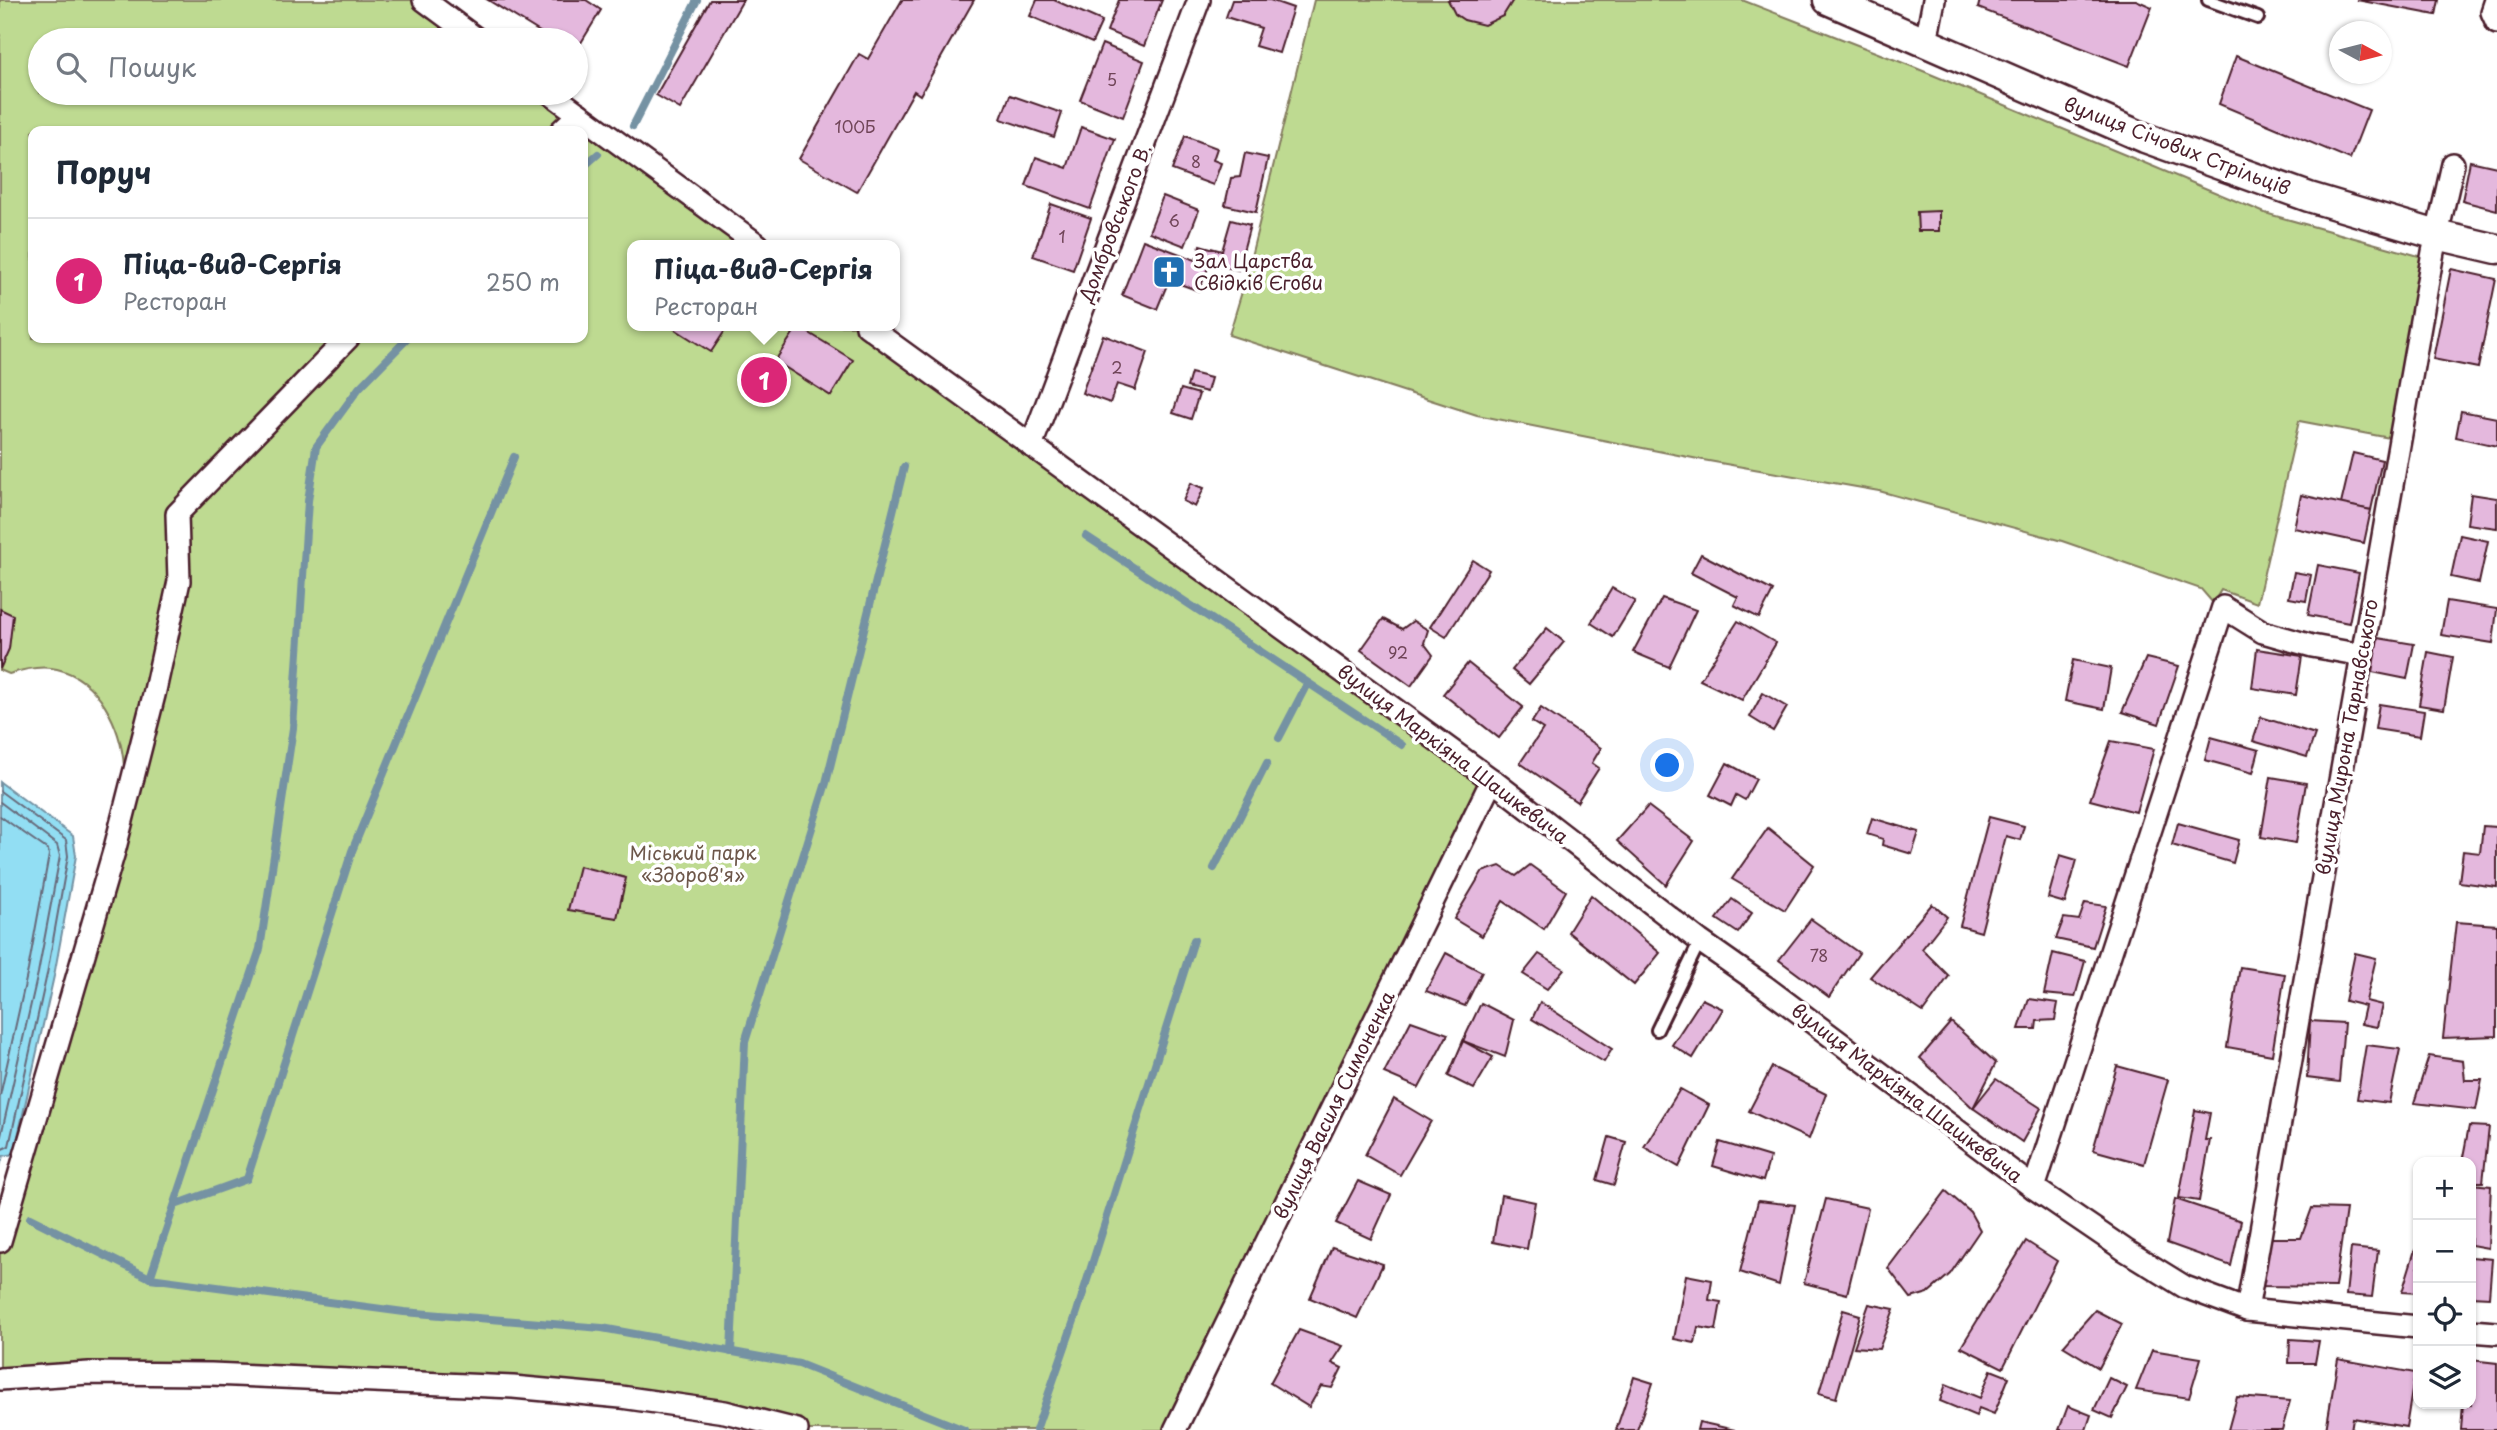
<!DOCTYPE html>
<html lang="uk">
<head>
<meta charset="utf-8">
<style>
  body { margin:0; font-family:"Playpen Sans",sans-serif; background:#f2f2f3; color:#1f2937 }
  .controls { position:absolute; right:21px; bottom:21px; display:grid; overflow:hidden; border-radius:14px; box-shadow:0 2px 5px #0004 }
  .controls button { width:63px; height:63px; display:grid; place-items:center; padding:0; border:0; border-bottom:2px solid #e0e1e3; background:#fff; color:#1f2937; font:35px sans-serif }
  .compass { position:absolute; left:2329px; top:21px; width:63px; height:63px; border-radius:50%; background:#fff; box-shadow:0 2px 5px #0004; rotate:97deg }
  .you { position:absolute; left:1668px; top:766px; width:24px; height:24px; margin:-18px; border:5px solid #fff; border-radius:50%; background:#1a73e8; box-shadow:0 0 0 10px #1a73e833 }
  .badge { display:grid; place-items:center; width:46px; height:46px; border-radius:50%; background:#db2777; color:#fff; font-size:23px; font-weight:700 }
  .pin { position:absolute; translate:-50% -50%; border:4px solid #fff; box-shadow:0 2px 7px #0006 }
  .popup { position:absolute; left:627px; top:240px; width:273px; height:91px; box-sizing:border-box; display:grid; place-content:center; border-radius:14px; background:#fff; filter:drop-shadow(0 2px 5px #0005); font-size:23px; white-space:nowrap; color:#747a83 }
  .popup b { font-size:26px; color:#1f2937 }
  .popup::after { content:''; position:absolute; left:50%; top:100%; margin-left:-14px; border:14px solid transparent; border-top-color:#fff }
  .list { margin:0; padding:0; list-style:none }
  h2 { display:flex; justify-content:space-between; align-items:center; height:91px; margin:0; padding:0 28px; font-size:30px }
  h2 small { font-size:23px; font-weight:400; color:#747a83 }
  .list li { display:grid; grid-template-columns:46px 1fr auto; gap:21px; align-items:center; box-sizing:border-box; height:126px; padding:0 28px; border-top:2px solid #e0e1e3 }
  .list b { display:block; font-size:26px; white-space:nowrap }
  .list p { margin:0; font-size:23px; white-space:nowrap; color:#747a83 }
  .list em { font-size:23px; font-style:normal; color:#747a83 }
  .icon { flex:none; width:38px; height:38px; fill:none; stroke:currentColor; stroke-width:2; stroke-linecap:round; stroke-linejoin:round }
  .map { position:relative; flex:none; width:2497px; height:1430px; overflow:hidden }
  .search { position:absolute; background:#fff; box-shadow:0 2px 5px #0004; left:28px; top:28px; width:560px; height:77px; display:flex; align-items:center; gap:18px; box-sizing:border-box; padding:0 24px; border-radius:38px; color:#747a83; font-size:26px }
  .panel { position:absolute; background:#fff; box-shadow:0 2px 5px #0004; left:28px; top:126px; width:560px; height:217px; border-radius:14px }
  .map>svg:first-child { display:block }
  .green { fill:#beda91; stroke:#847c5e; stroke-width:2; fill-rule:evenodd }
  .water { fill:#92def3; stroke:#7592a3; stroke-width:2 }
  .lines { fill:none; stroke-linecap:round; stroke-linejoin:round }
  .shore { stroke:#676b7b; stroke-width:2 }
  .stream { stroke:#7592a3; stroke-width:8 }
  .building { fill:#e4b8dd; stroke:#4a1f2b; stroke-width:2 }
  .lane-casing { stroke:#4a1f2b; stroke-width:16 }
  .street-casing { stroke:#4a1f2b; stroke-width:26 }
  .secondary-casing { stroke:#4a1f2b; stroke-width:33 }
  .lane { stroke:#fff; stroke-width:10 }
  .street { stroke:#fff; stroke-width:21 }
  .secondary { stroke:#fff; stroke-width:28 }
  .labels { text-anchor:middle; stroke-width:7; stroke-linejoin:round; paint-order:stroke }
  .number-label { font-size:16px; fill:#704558 }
  .street-label { font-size:19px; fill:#4a1f2b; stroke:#fff }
  .poi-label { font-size:19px; fill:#4a1f2b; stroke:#fff; text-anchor:start }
  .park-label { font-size:19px; fill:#6d574a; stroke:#fff }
</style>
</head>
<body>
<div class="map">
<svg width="2497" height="1430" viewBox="0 0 2497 1430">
  <rect width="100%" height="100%" fill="#fff"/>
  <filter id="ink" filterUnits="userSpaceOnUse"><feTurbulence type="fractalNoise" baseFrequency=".0143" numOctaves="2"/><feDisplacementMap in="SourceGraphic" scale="14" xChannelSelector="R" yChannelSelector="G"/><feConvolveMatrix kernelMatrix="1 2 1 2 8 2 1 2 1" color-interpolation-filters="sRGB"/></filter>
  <g filter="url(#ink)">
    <g class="green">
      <path d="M 0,0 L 424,0 L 478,40 L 40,40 L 40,93 L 550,93 L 758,245 L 633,245 L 633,326 L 867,326 L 1492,780 L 1181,1430 L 797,1430 L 513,1387 L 0,1379 L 0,1241 L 122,821 C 123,803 126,784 124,766 C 121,727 99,679 57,669 C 41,665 24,669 9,674 L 0,670 ZM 33,131 L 583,131 L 583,338 L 33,338 Z"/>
      <polygon points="1314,0 1742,0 1911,66 2265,213 2426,258 2390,438 2299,421 2257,603 2221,590 2213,603 2201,589 2062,541 1879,491 1703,460 1477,415 1229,335 1244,285"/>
    </g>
    <polygon class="water" points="0,782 73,836 76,856 54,976 14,1154 3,1156 0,1166"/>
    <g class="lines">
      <g class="shore">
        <polyline points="0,791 66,840 68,856 47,974 9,1146 0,1150"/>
        <polyline points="0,802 57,845 60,856 38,973 0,1140"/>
        <polyline points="0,816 48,850 49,855 28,970 0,1096"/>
      </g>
      <g class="stream">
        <polyline points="633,126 697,0"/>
        <polyline points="583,167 598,154"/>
        <polyline points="1086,536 1402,745"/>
        <polyline points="1279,738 1307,684"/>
        <polyline points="1214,868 1267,763"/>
        <polyline points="175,1205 247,1179 352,851 514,457"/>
        <polyline points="30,1218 150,1278 404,1312 602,1328 799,1364 964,1430"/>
        <polyline points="150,1278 260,949 293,728 308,501 316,447 359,388 408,338"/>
        <polyline points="731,1352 745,1042 826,783 904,467"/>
        <polyline points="1036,1430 1077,1312 1194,940"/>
      </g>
    </g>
    <g class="building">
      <polygon points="488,0 586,0 601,10 576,51 576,40 553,40"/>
      <polygon points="710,0 743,0 680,109 656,95"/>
      <polygon points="902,0 974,0 920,95 914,91 857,192 799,159 859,54 868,59"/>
      <polygon points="1037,0 1054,0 1102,21 1092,43 1030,16"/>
      <polygon points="1119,0 1162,0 1144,46 1107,31"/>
      <polygon points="1232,0 1270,0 1293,8 1279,53 1255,46 1261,28 1226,17"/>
      <polygon points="1448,0 1513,0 1503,16 1484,25 1464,20 1455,14"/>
      <polygon points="1980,0 2136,0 2152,7 2129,66 1978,8"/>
      <polygon points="2357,0 2439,0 2436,15"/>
      <polygon points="1102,44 1144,61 1123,117 1080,100"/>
      <polygon points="2236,56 2369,110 2350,159 2219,104"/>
      <polygon points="1010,95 1062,113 1054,137 1001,119"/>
      <polygon points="1081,127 1115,139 1090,209 1026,186 1036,157 1067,168"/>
      <polygon points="1185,136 1217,148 1213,160 1221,163 1213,185 1172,170"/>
      <polygon points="1245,153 1268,158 1256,212 1225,205 1231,178 1240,177"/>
      <polygon points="2470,161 2497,167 2497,210 2462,201"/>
      <polygon points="1163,196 1199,210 1185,246 1149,232"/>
      <polygon points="1051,204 1091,218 1073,270 1033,256"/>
      <polygon points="1939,211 1939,231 1918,231 1917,212"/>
      <polygon points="1231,220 1250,225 1238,270 1196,260 1200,245 1222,251"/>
      <polygon points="1143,240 1209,265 1199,291 1169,280 1157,309 1122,295"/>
      <polygon points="2451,269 2496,279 2478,368 2433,359"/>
      <polygon points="670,326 728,326 711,352"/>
      <polygon points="798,326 853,360 831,396 775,361"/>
      <polygon points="1103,335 1148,352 1135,390 1117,384 1110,403 1082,393"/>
      <polygon points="1191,373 1211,378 1207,392 1187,387"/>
      <polygon points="1181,389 1199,394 1191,419 1173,413"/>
      <polygon points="2461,411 2497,418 2497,446 2456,437"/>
      <polygon points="2353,453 2382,460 2371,510 2341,504"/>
      <polygon points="1191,483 1204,488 1195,507 1183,501"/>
      <polygon points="2471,494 2497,498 2497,528 2467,524"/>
      <polygon points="2301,495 2371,510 2364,543 2294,528"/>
      <polygon points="2460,535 2488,541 2479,583 2451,577"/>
      <polygon points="1701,554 1773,591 1759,618 1734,605 1738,597 1691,573"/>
      <polygon points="1473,560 1489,570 1446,637 1430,627"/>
      <polygon points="2318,565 2359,573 2349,623 2308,615"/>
      <polygon points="2294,572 2311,575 2306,601 2289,598"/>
      <polygon points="1612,588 1635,601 1613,637 1591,623"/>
      <polygon points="1662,598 1696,610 1669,667 1633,652"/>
      <polygon points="2447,601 2497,609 2493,643 2441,635"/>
      <polygon points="0,609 13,615 9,649 0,669"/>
      <polygon points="1383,619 1402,629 1413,621 1428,630 1424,643 1433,655 1411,686 1361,650"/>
      <polygon points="1738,621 1776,643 1742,700 1700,680"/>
      <polygon points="1547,628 1564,642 1529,684 1512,670"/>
      <polygon points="2378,638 2414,644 2407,679 2372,672"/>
      <polygon points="2257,649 2302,656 2296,695 2252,688"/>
      <polygon points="2428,652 2453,657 2444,709 2419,705"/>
      <polygon points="2146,658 2179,666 2159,724 2122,712"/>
      <polygon points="2073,660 2111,668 2104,709 2065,701"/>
      <polygon points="1468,663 1523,707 1499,738 1443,694"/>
      <polygon points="1763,693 1787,707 1773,731 1750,717"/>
      <polygon points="2379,704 2424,711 2420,736 2375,729"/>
      <polygon points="1541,708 1601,748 1592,763 1599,768 1577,802 1520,763 1543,729 1532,722"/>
      <polygon points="2261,717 2315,734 2307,757 2253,741"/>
      <polygon points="2211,737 2259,750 2253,773 2205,760"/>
      <polygon points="2111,741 2154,749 2136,812 2090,800"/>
      <polygon points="1727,763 1756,779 1745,800 1736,795 1731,806 1710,795"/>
      <polygon points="2271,777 2306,783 2296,843 2261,837"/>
      <polygon points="1648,806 1694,841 1666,885 1617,841"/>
      <polygon points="1989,817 2024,826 2020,840 2006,836 1981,932 1960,926"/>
      <polygon points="1872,818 1919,832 1912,854 1882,845 1883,839 1867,834"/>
      <polygon points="2178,823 2239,840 2233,863 2172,845"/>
      <polygon points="2483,826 2497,827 2497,887 2459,882 2463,851 2480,853"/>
      <polygon points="1768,828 1814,865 1785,910 1732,879"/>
      <polygon points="2060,855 2077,860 2065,903 2048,898"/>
      <polygon points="1530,865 1566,891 1544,929 1503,901 1482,936 1454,919 1482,872 1500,866 1516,876"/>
      <polygon points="579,866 626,878 617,918 568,910"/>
      <polygon points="1591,895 1660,953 1634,985 1568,932"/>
      <polygon points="1732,899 1752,913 1738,933 1717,919"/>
      <polygon points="2085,903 2106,906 2093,947 2056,939 2064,918 2079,920"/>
      <polygon points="1932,904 1947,917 1922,949 1949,976 1923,1012 1870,977"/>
      <polygon points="1811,919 1859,953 1829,997 1779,960"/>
      <polygon points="2456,922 2497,925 2497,1036 2443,1038"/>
      <polygon points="1446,953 1482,972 1465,1006 1426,991"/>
      <polygon points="2053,953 2085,961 2075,997 2044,994"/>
      <polygon points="2355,953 2376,958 2366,1001 2382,1005 2377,1027 2361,1024 2365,1006 2345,1001"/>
      <polygon points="1539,954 1564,969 1547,989 1523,974"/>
      <polygon points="2240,967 2285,974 2272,1055 2227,1047"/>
      <polygon points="1702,999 1723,1009 1693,1058 1672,1045"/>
      <polygon points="2029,999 2058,1003 2055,1020 2037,1021 2036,1029 2019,1029"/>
      <polygon points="1540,1002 1612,1049 1604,1062 1532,1019"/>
      <polygon points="1481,1003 1514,1020 1505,1057 1463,1041"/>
      <polygon points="1411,1021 1448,1034 1419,1088 1384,1073"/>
      <polygon points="2310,1021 2344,1023 2339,1082 2307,1078"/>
      <polygon points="1951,1022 1996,1063 1973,1108 1920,1058"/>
      <polygon points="1463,1041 1493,1057 1474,1089 1448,1076"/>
      <polygon points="2366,1045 2400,1049 2389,1103 2357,1099"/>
      <polygon points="2429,1056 2463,1061 2465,1080 2482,1080 2476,1110 2414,1103"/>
      <polygon points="2117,1066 2168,1080 2144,1164 2093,1150"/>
      <polygon points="1772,1067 1826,1094 1809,1139 1749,1111"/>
      <polygon points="1996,1079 2041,1108 2022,1142 1973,1108"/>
      <polygon points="1680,1089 1709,1105 1679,1167 1644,1147"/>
      <polygon points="1394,1099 1431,1121 1400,1175 1365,1155"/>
      <polygon points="2195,1110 2210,1113 2205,1140 2210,1140 2199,1201 2179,1198"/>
      <polygon points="2469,1126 2489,1127 2483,1182 2471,1182 2471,1162 2462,1162"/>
      <polygon points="1609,1137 1626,1142 1614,1185 1597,1180"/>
      <polygon points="1720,1142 1770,1157 1763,1181 1713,1166"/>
      <polygon points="1358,1181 1391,1195 1371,1239 1336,1223"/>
      <polygon points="2471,1184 2491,1186 2488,1248 2471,1245"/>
      <polygon points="1946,1191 1970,1212 1980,1230 1950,1274 1928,1293 1911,1298 1888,1268"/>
      <polygon points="1501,1195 1535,1202 1527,1249 1493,1242"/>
      <polygon points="1826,1199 1868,1208 1847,1294 1804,1283"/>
      <polygon points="2175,1199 2241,1221 2231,1266 2167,1243"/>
      <polygon points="1758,1201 1795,1205 1779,1285 1740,1272"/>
      <polygon points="2312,1208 2346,1209 2335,1287 2262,1286 2269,1238 2301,1238"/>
      <polygon points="2026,1241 2057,1261 2003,1368 1961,1347"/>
      <polygon points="1332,1247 1383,1264 1357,1318 1310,1298"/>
      <polygon points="2351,1248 2378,1251 2372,1297 2346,1295"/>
      <polygon points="2415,1250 2418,1250 2418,1293 2402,1292"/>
      <polygon points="2471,1257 2492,1259 2489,1297 2471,1296"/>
      <polygon points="1686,1275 1712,1280 1709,1300 1721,1302 1716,1330 1698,1327 1695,1343 1674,1339"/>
      <polygon points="1869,1304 1894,1309 1879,1349 1854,1347"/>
      <polygon points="1843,1310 1860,1315 1836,1398 1819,1393"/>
      <polygon points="2095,1310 2122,1324 2099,1368 2063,1346"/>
      <polygon points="1299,1330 1343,1346 1332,1363 1342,1368 1332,1388 1321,1386 1309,1407 1270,1383"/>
      <polygon points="2290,1339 2319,1341 2315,1363 2289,1363"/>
      <polygon points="2152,1350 2201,1358 2189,1398 2136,1390"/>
      <polygon points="2338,1359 2415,1373 2406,1427 2353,1418 2351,1430 2326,1430"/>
      <polygon points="2471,1360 2497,1363 2497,1430 2461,1430 2463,1404 2471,1404"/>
      <polygon points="1991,1370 2009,1377 1994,1414 1979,1408 1976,1416 1940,1401 1946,1384 1980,1398"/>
      <polygon points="1634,1377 1653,1383 1637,1430 1616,1430"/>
      <polygon points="2109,1378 2127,1387 2112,1418 2094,1410"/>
      <polygon points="2237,1397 2290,1401 2282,1430 2228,1430"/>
      <polygon points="2068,1406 2091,1415 2086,1430 2059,1430"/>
      <polygon points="1699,1422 1735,1430 1697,1430"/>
    </g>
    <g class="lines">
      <defs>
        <g id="lane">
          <polyline points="2208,0 2258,18"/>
          <polyline points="1657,1030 1700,941"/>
        </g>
        <g id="street">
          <polyline points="424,0 478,40"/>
          <polyline points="2496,0 2492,12 2497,23"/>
          <polyline points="1926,42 1934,0"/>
          <polyline points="550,93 758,245"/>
          <polyline points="561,131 579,114"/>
          <polyline points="867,326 1492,780 1700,941 1764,986 2034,1188 2125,1250 2185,1287 2247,1310 2418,1327"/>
          <polyline points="1031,446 1199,0"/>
          <polyline points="2034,1188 2223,607 2263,632 2312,646 2362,655"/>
          <polyline points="0,1241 115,848 154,695 179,581 177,514 348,338"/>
          <polyline points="2247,1310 2433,252 2453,164"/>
          <polyline points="2471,1331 2497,1333"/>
          <polyline points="0,1379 89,1373 211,1374 513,1387 621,1397 725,1412 797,1430"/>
          <polyline points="1175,1430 1492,780"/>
        </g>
        <polyline id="secondary" points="1828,0 2145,138 2309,197 2437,235 2497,249"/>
      </defs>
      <use href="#lane" class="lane-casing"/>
      <use href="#street" class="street-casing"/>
      <use href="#secondary" class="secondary-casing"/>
      <use href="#lane" class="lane"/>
      <use href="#street" class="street"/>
      <use href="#secondary" class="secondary"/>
    </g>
  </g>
  <defs>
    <symbol id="church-square" viewBox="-11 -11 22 22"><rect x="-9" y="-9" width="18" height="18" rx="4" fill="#1f6fb2" stroke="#fff"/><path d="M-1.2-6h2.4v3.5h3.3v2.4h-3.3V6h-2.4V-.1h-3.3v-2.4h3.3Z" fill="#fff"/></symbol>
  </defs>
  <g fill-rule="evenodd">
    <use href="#church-square" x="1150" y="253" width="38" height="38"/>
  </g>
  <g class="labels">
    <g class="number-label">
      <text x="1112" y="86">5</text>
      <text x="855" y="133">100Б</text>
      <text x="1196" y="168">8</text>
      <text x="1174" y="227">6</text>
      <text x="1062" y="243">1</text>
      <text x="1117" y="374">2</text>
      <text x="1398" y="659">92</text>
      <text x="1819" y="962">78</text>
    </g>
    <g class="street-label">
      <text transform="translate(2177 146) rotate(21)" y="7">вулиця Січових Стрільців</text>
      <text transform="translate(1115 223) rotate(-69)" y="7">Домбровського В.</text>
      <text transform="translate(2347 737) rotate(-80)" y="7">вулиця Мирона Тарнавського</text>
      <text transform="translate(1453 754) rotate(37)" y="7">вулиця Маркіяна Шашкевича</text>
      <text transform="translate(1907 1093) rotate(37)" y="7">вулиця Маркіяна Шашкевича</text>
      <text transform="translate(1334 1105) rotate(-64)" y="7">вулиця Василя Симоненка</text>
    </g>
    <g class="poi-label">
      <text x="1194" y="268">Зал Царства<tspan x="1194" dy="22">Свідків Єгови</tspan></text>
    </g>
    <g class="park-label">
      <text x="693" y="860">Міський парк<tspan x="693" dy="22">«Здоров'я»</tspan></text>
    </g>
  </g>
</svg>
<div class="controls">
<button>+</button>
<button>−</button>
<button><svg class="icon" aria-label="locate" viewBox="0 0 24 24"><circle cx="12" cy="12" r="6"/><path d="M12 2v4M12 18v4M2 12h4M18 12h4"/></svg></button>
<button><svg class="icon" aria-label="layers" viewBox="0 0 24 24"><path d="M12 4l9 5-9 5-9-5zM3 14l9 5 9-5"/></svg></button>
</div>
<svg class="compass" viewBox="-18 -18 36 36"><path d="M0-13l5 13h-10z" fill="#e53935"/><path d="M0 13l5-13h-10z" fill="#747a83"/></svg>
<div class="you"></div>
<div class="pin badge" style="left:764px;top:380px">1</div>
<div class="popup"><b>Піца-вид-Сергія</b>Ресторан</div>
<div class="search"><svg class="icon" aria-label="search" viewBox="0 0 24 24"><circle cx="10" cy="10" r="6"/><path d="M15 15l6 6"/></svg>Пошук</div>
<section class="panel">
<h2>Поруч<small></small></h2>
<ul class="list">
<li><span class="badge">1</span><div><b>Піца-вид-Сергія</b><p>Ресторан</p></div><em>250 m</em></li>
</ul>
</section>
</div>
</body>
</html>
